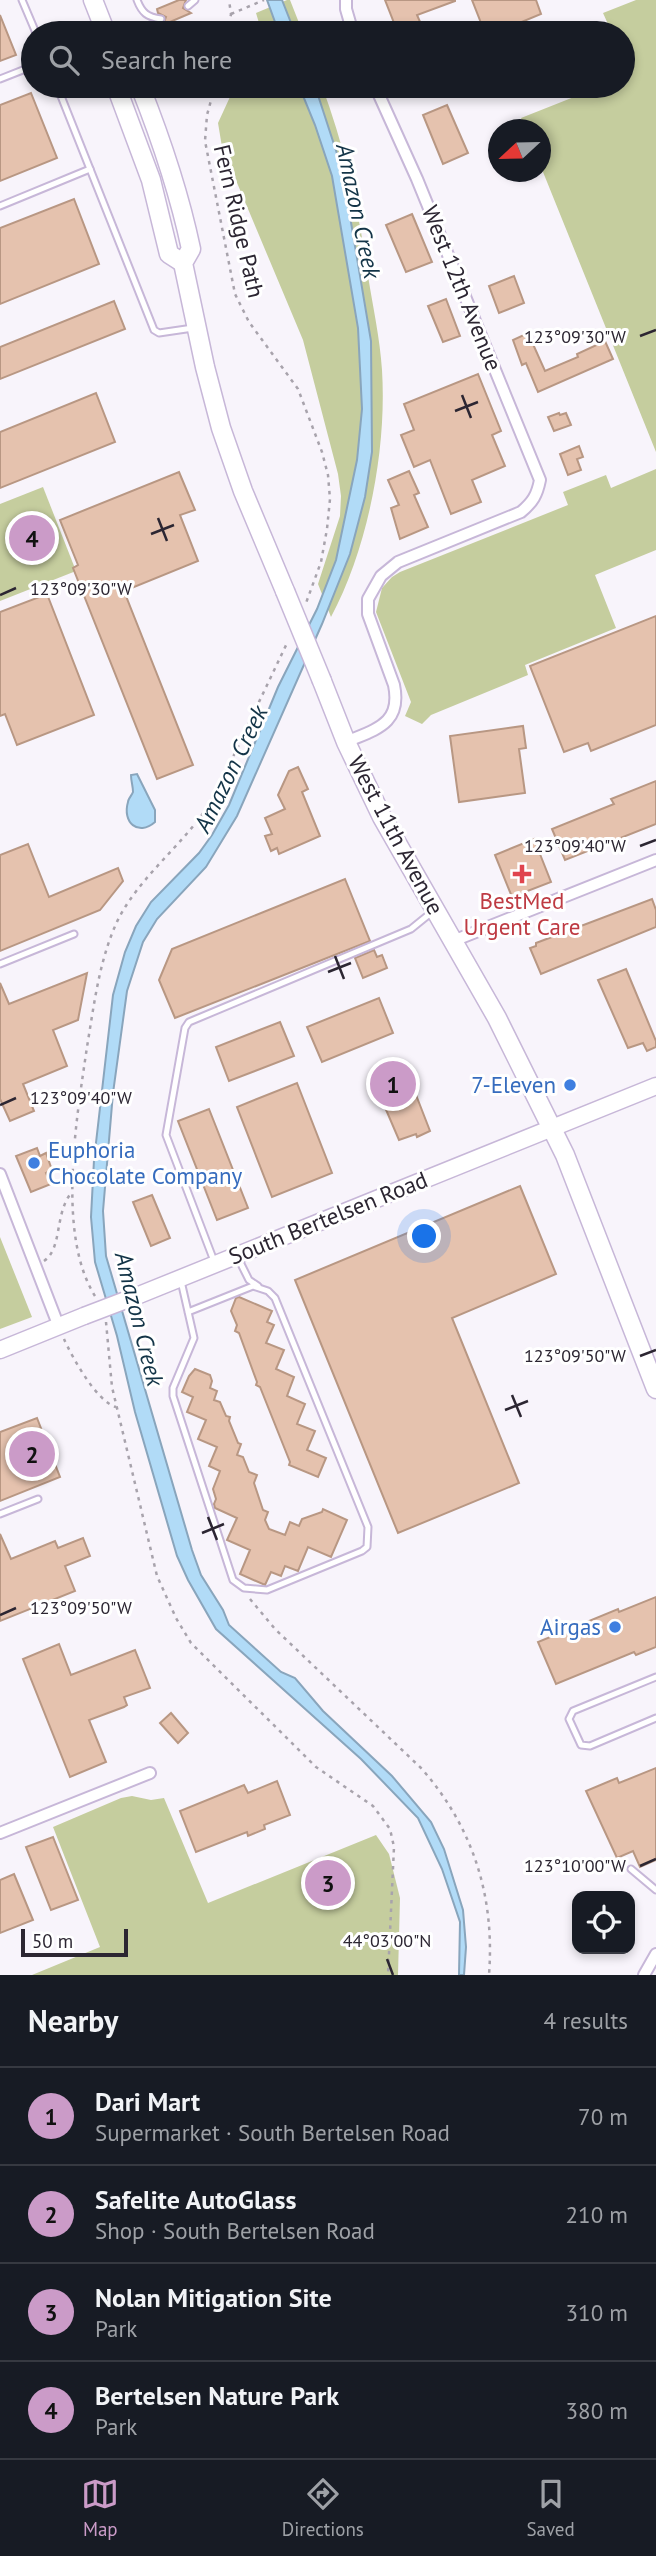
<!DOCTYPE html>
<html lang="en">
<head>
<meta charset="utf-8">
<style>
  body { margin:0; font-family:"PT Sans",sans-serif; background:#20242c; color:#f1f3f6 }
  .controls { position:absolute; right:21px; bottom:21px; display:grid; overflow:hidden; border-radius:14px; box-shadow:0 4px 10px #0003 }
  .controls button { width:63px; height:63px; display:grid; place-items:center; padding:0; border:0; border-bottom:2px solid #363941; background:#171b24; color:#f1f3f6; font:35px sans-serif }
  .compass { position:absolute; left:488px; top:119px; width:63px; height:63px; border-radius:50%; background:#171b24; box-shadow:0 4px 10px #0003; rotate:248deg }
  .scale { position:absolute; left:21px; bottom:18px; width:107px; box-sizing:border-box; padding-left:7px; border:4px solid #2c2632; border-top:0; font-size:19px; line-height:24px; white-space:nowrap; color:#2c2632; -webkit-text-stroke:5px #fff; paint-order:stroke }
  .you { position:absolute; left:425px; top:1237px; width:24px; height:24px; margin:-18px; border:5px solid #fff; border-radius:50%; background:#1a73e8; box-shadow:0 0 0 10px #1a73e833 }
  .badge { display:grid; place-items:center; width:46px; height:46px; border-radius:50%; background:#cb9bc8; color:#111; font-size:23px; font-weight:700 }
  .pin { position:absolute; translate:-50% -50%; border:4px solid #fff; box-shadow:0 2px 7px #0006 }
  .list { margin:0; padding:0; list-style:none }
  h2 { display:flex; justify-content:space-between; align-items:center; height:91px; margin:0; padding:0 28px; font-size:30px }
  h2 small { font-size:23px; font-weight:400; color:#9ea1a6 }
  .list li { display:grid; grid-template-columns:46px 1fr auto; gap:21px; align-items:center; box-sizing:border-box; height:98px; padding:0 28px; border-top:2px solid #363941 }
  .list b { display:block; font-size:26px; white-space:nowrap }
  .list p { margin:0; font-size:23px; white-space:nowrap; color:#9ea1a6 }
  .list em { font-size:23px; font-style:normal; color:#9ea1a6 }
  .icon { flex:none; width:38px; height:38px; fill:none; stroke:currentColor; stroke-width:2; stroke-linecap:round; stroke-linejoin:round }
  .map { position:relative; flex:none; width:656px; height:1975px; overflow:hidden }
  .search { position:absolute; background:#171b24; box-shadow:0 4px 10px #0003; left:21px; right:21px; top:21px; height:77px; display:flex; align-items:center; gap:18px; box-sizing:border-box; padding:0 24px; border-radius:38px; color:#9ea1a6; font-size:26px }
  .sheet { height:483px; background:#171b24 }
  nav { display:flex; justify-content:space-around; align-items:center; box-sizing:border-box; height:98px; border-top:2px solid #363941; background:#171b24; font-size:19px; color:#9ea1a6 }
  nav a { display:grid; justify-items:center; gap:4px }
  nav .on { color:#cb9bc8 }
  .map>svg:first-child { display:block }
  .green { fill:#c5cd9e }
  .water { fill:#b1dbf7; stroke:#89a5bc; stroke-width:2 }
  .building { fill:#e5c2ae; stroke:#b89783; stroke-width:2 }
  .lines { fill:none; stroke-linecap:round; stroke-linejoin:round }
  .lane-casing { stroke:#c7b7d8; stroke-width:9 }
  .street-casing { stroke:#c7b7d8; stroke-width:14 }
  .secondary-casing { stroke:#c7b7d8; stroke-width:19 }
  .primary-casing { stroke:#c7b7d8; stroke-width:21 }
  .path { stroke:#a8a3ac; stroke-width:2.5; stroke-dasharray:3.5 5; stroke-linecap:butt }
  .lane { stroke:#fff; stroke-width:5 }
  .street { stroke:#fff; stroke-width:10 }
  .secondary { stroke:#fff; stroke-width:16 }
  .primary { stroke:#fff; stroke-width:18 }
  .secondary-bridge-casing { stroke:#c7b7d8; stroke-width:19; stroke-linecap:butt }
  .primary-bridge-casing { stroke:#c7b7d8; stroke-width:21; stroke-linecap:butt }
  .secondary-bridge { stroke:#fff; stroke-width:16 }
  .primary-bridge { stroke:#fff; stroke-width:18 }
  .ticks { fill:none; stroke:#2c2632; stroke-width:2.5 }
  .health-dot { fill:#e0444e; stroke:#fff; stroke-width:2.5 }
  .shop-dot { fill:#3f7fe0; stroke:#fff; stroke-width:2.5 }
  .labels { text-anchor:middle; stroke-width:6; stroke-linejoin:round; paint-order:stroke }
  .street-label { font-size:23px; fill:#2c2632; stroke:#fff }
  .health-label { font-size:23px; fill:#be3a42; stroke:#fff }
  .shop-label { font-size:23px; fill:#366cbe; stroke:#fff; text-anchor:end }
  .water-label { font-size:24px; font-style:italic; fill:#133447; stroke:#fff }
  .ticks-label { font-size:18px; text-anchor:middle; fill:#2c2632; stroke:#fff; stroke-width:6; stroke-linejoin:round; paint-order:stroke }
</style>
</head>
<body>
<div class="map">
<svg width="656" height="1975" viewBox="0 0 656 1975">
  <rect width="100%" height="100%" fill="#f8f4fb"/>
  <g class="green">
    <polygon points="287,0 290,0 303,33 262,33 256,13"/>
    <polygon points="636,0 656,0 656,452 541,167 540,130 525,129 521,118 579,95 576,86 623,86 623,33 612,33 603,13"/>
    <path d="M 235,86 L 322,86 C 345,148 359,211 368,276 C 373,307 380,339 382,370 C 387,449 368,548 331,617 L 318,584 L 340,516 L 341,496 L 338,474 L 303,340 L 222,147 L 218,123 Z"/>
    <polygon points="656,469 656,550 595,575 616,628 525,665 528,675 431,715 422,724 405,716 411,702 376,612 382,588 392,577 400,572 568,505 563,492 606,475 611,488"/>
    <polygon points="43,487 76,571 0,601 0,504"/>
    <polygon points="0,1237 32,1317 0,1329"/>
    <polygon points="132,1796 151,1800 164,1798 208,1903 376,1835 389,1854 400,1898 398,1975 32,1975 100,1947 53,1827 121,1798"/>
  </g>
  <g class="water">
    <polygon points="267,0 282,0 295,33 279,33"/>
    <polygon points="299,86 315,86 342,169 371,341 372,452 365,497 350,554 322,624 237,816 206,867 157,919 143,942 127,991 113,1093 103,1211 106,1256 192,1550 201,1575 223,1610 229,1625 281,1672 295,1678 323,1711 392,1776 431,1822 444,1849 463,1910 466,1947 464,1975 459,1975 460,1922 442,1869 418,1818 361,1759 216,1629 188,1580 177,1556 135,1412 117,1336 95,1262 91,1217 94,1160 113,995 125,952 136,926 151,902 199,853 212,835 229,805 278,687 317,609 336,560 357,460 362,409 358,328 332,176 315,125"/>
    <path d="M 137,774 L 155,810 L 155,822 C 138,837 122,822 128,802 C 128,799 132,795 133,792 C 133,786 131,781 131,775 Z"/>
  </g>
  <g class="building">
    <polygon points="179,0 186,0 183,8 191,13 163,25 166,17 158,13 157,9"/>
    <polygon points="385,0 455,0 455,1 417,15 421,24 398,33"/>
    <polygon points="472,0 536,0 541,14 495,33 485,33"/>
    <polygon points="0,15 16,55 0,61"/>
    <polygon points="31,93 57,158 0,181 0,105"/>
    <polygon points="447,105 468,153 443,164 423,115"/>
    <polygon points="74,199 99,264 0,304 0,228"/>
    <polygon points="412,214 432,262 406,272 386,225"/>
    <polygon points="514,276 524,303 499,313 489,286"/>
    <polygon points="446,299 460,336 443,342 428,306"/>
    <polygon points="114,301 125,329 0,379 0,347"/>
    <polygon points="528,333 545,371 578,357 577,354 605,341 613,359 538,392 526,363 522,365 513,340"/>
    <polygon points="478,374 501,431 492,435 505,466 472,480 481,502 451,514 430,460 414,467 401,435 414,430 404,404"/>
    <polygon points="96,393 115,442 0,488 0,432"/>
    <polygon points="559,413 560,415 566,413 571,425 554,431 548,417"/>
    <polygon points="579,446 583,457 577,459 581,470 568,475 560,454"/>
    <polygon points="409,471 419,493 414,495 428,527 400,539 391,508 399,505 388,480"/>
    <polygon points="179,472 195,510 180,515 198,561 124,591 193,765 157,779 73,568 78,565 60,520"/>
    <polygon points="47,594 94,715 17,745 5,714 0,716 0,612"/>
    <polygon points="656,616 656,725 591,751 588,743 564,752 530,666"/>
    <polygon points="523,726 526,748 519,749 525,793 459,802 450,736"/>
    <polygon points="298,767 308,789 302,792 320,836 279,854 277,848 271,851 265,836 272,834 265,818 285,809 278,795 289,771"/>
    <polygon points="656,781 656,824 565,860 552,829 614,804 611,799"/>
    <polygon points="534,839 551,882 512,897 495,855"/>
    <polygon points="28,844 49,897 118,868 123,881 100,910 0,951 0,855"/>
    <polygon points="345,879 370,941 175,1018 159,980 172,949"/>
    <polygon points="652,899 656,910 656,927 541,974 530,948 536,946 536,943"/>
    <polygon points="374,950 377,957 382,955 387,968 363,978 355,958"/>
    <polygon points="626,969 656,1041 656,1047 647,1051 643,1043 628,1048 598,980"/>
    <polygon points="87,973 78,1020 53,1030 67,1066 23,1084 34,1111 10,1121 0,1099 0,983 9,1004"/>
    <polygon points="379,998 393,1033 322,1062 307,1027"/>
    <polygon points="280,1022 294,1056 229,1081 216,1047"/>
    <polygon points="404,1064 430,1131 417,1137 416,1134 399,1140 372,1077"/>
    <polygon points="297,1083 332,1173 272,1197 237,1107"/>
    <polygon points="209,1109 248,1208 217,1220 178,1121"/>
    <polygon points="37,1148 40,1156 46,1153 52,1170 46,1173 51,1184 31,1192 16,1156"/>
    <polygon points="520,1186 556,1274 452,1318 519,1483 398,1533 295,1280"/>
    <polygon points="152,1195 170,1238 151,1246 133,1202"/>
    <polygon points="239,1297 272,1311 267,1322 274,1325 266,1343 284,1350 276,1369 294,1377 287,1396 305,1404 297,1424 315,1431 307,1450 326,1458 318,1477 289,1465 290,1462 260,1387 256,1385 257,1382 239,1333 235,1331 237,1325 231,1311 236,1298"/>
    <polygon points="195,1369 210,1375 212,1381 210,1388 217,1391 214,1400 220,1402 226,1416 230,1417 229,1421 238,1443 241,1444 237,1455 243,1457 249,1472 257,1475 254,1483 263,1510 268,1512 265,1520 269,1529 285,1535 290,1522 299,1526 302,1519 322,1512 323,1509 347,1520 331,1557 308,1547 298,1571 285,1566 281,1576 271,1572 265,1585 240,1574 250,1550 227,1540 237,1518 215,1508 214,1504 216,1499 213,1489 220,1471 209,1466 217,1447 198,1439 206,1420 187,1412 193,1397 182,1392 189,1376"/>
    <polygon points="37,1418 60,1477 0,1501 0,1432"/>
    <polygon points="0,1534 11,1559 55,1541 58,1548 83,1538 90,1556 65,1566 75,1591 0,1621"/>
    <polygon points="656,1597 656,1647 636,1655 634,1652 556,1684 538,1642 618,1609 619,1612"/>
    <polygon points="59,1644 71,1675 135,1650 150,1688 124,1697 127,1705 124,1707 89,1720 106,1762 70,1777 23,1659"/>
    <polygon points="171,1713 188,1733 178,1743 160,1723"/>
    <polygon points="656,1768 656,1860 640,1867 633,1851 617,1858 586,1791 617,1778 619,1783"/>
    <polygon points="277,1781 290,1815 264,1825 265,1829 248,1836 247,1832 196,1852 180,1811 244,1785 248,1793"/>
    <polygon points="53,1837 78,1900 51,1910 26,1847"/>
    <polygon points="14,1874 33,1920 0,1933 0,1880"/>
  </g>
  <g class="lines">
    <defs>
      <g id="lane">
        <polyline points="22,0 36,33"/>
        <path d="M 137,0 C 142,13 147,17 161,19"/>
        <polyline points="188,6 195,0"/>
        <polyline points="0,79 33,66"/>
        <polyline points="57,86 154,330 159,333 193,328"/>
        <polyline points="0,206 90,169"/>
        <polyline points="0,964 74,934"/>
        <polyline points="238,1258 249,1280 258,1286"/>
        <polyline points="214,1261 166,1135 185,1028 189,1022 411,929 432,912"/>
        <polyline points="181,1281 194,1338 173,1388 173,1396 233,1580 244,1588 267,1590 362,1551 367,1547 368,1527 275,1298 268,1291 253,1286 188,1312"/>
        <polyline points="0,1514 38,1499"/>
        <polyline points="656,1677 573,1711 569,1719 581,1745 590,1746 656,1718"/>
        <polyline points="631,1869 656,1890"/>
      </g>
      <g id="street">
        <polyline points="346,0 346,9 353,33"/>
        <path d="M 346,742 C 376,729 402,724 394,685 L 368,614 L 368,599 L 381,576 L 398,562 L 521,512 C 533,502 537,495 540,480 L 417,179 L 375,86"/>
        <polyline points="453,941 656,860"/>
        <polyline points="0,1174 59,1327"/>
        <polyline points="0,1833 150,1773"/>
        <polyline points="644,1975 656,1954"/>
      </g>
      <g id="secondary">
        <polyline points="139,1295 656,1086"/>
        <polyline points="0,1350 84,1316"/>
      </g>
      <g id="primary">
        <polyline points="93,0 106,33"/>
        <polyline points="116,86 151,180 169,254 183,263"/>
        <path d="M 140,86 C 161,139 179,192 191,249 L 183,263 L 205,367 L 221,428 L 243,491 L 285,591"/>
        <polyline points="322,681 346,742 382,817 497,1018 565,1155 656,1389"/>
      </g>
    </defs>
    <use href="#lane" class="lane-casing"/>
    <use href="#street" class="street-casing"/>
    <use href="#secondary" class="secondary-casing"/>
    <use href="#primary" class="primary-casing"/>
    <g class="path">
      <polyline points="231,14 264,0"/>
      <polyline points="205,33 229,25"/>
      <polyline points="228,33 231,14 229,0"/>
      <polyline points="215,86 207,115 205,141 235,294 249,322 298,389 322,452 328,475 330,499 327,529 321,562 306,603"/>
      <path d="M 44,1261 C 63,1248 54,1213 72,1192"/>
      <path d="M 95,1296 C 56,1234 77,1116 87,1047 C 94,1005 99,962 116,924 C 137,878 183,846 210,803 C 220,787 227,768 236,751 C 253,714 271,677 288,641"/>
      <polyline points="106,1322 112,1387 157,1576 176,1618 191,1643 316,1767 373,1806 390,1829 394,1847 388,1975"/>
      <path d="M 64,1339 C 72,1357 97,1402 116,1407"/>
      <path d="M 250,1599 L 275,1629 L 421,1768 C 473,1827 495,1896 489,1975"/>
    </g>
    <use href="#lane" class="lane"/>
    <use href="#street" class="street"/>
    <use href="#secondary" class="secondary"/>
    <use href="#primary" class="primary"/>
    <defs>
      <polyline id="secondary-bridge" points="84,1316 139,1295"/>
      <polyline id="primary-bridge" points="285,591 322,681"/>
    </defs>
    <use href="#secondary-bridge" class="secondary-bridge-casing"/>
    <use href="#primary-bridge" class="primary-bridge-casing"/>
    <use href="#secondary-bridge" class="secondary-bridge"/>
    <use href="#primary-bridge" class="primary-bridge"/>
  </g>
  <path class="ticks" d="M 640,336 L 656,330M 462,395 L 471,418M 455,411 L 478,402M 158,518 L 167,541M 151,534 L 174,525M 0,595 L 16,588M 640,846 L 656,840M 335,956 L 344,979M 328,972 L 351,963M 0,1105 L 16,1098M 640,1356 L 656,1350M 512,1395 L 521,1417M 505,1410 L 528,1401M 208,1517 L 217,1540M 202,1533 L 224,1524M 0,1615 L 16,1608M 640,1866 L 656,1859M 387,1959 L 393,1975"/>
  <path class="health-dot" d="M518.5 863.5h7v7h7v7h-7v7h-7v-7h-7v-7h7z"/>
  <g class="shop-dot">
    <circle cx="570" cy="1085" r="7"/>
    <circle cx="34" cy="1163" r="7"/>
    <circle cx="615" cy="1627" r="7"/>
  </g>
  <g class="labels">
    <g class="street-label">
      <text transform="translate(239 221) rotate(77)" y="8">Fern Ridge Path</text>
      <text transform="translate(462 288) rotate(68)" y="8">West 12th Avenue</text>
      <text transform="translate(396 835) rotate(62)" y="8">West 11th Avenue</text>
      <text transform="translate(328 1218) rotate(-22)" y="8">South Bertelsen Road</text>
    </g>
    <g class="health-label">
      <text x="522" y="909">BestMed<tspan x="522" dy="26">Urgent Care</tspan></text>
    </g>
    <g class="shop-label">
      <text x="556" y="1093">7-Eleven</text>
      <text x="48" y="1158" text-anchor="start">Euphoria<tspan x="48" dy="26">Chocolate Company</tspan></text>
      <text x="601" y="1635">Airgas</text>
    </g>
    <g class="water-label">
      <text transform="translate(358 211) rotate(78)" y="8">Amazon Creek</text>
      <text transform="translate(231 769) rotate(-64)" y="8">Amazon Creek</text>
      <text transform="translate(139 1319) rotate(76)" y="8">Amazon Creek</text>
    </g>
  </g>
  <g class="ticks-label">
    <text x="575" y="343">123°09'30"W</text>
    <text x="81" y="595">123°09'30"W</text>
    <text x="575" y="852">123°09'40"W</text>
    <text x="81" y="1104">123°09'40"W</text>
    <text x="575" y="1362">123°09'50"W</text>
    <text x="81" y="1614">123°09'50"W</text>
    <text x="575" y="1872">123°10'00"W</text>
    <text x="387" y="1947">44°03'00"N</text>
  </g>
</svg>
<div class="controls">
<button><svg class="icon" aria-label="locate" viewBox="0 0 24 24"><circle cx="12" cy="12" r="6"/><path d="M12 2v4M12 18v4M2 12h4M18 12h4"/></svg></button>
</div>
<svg class="compass" viewBox="-18 -18 36 36"><path d="M0-13l5 13h-10z" fill="#e53935"/><path d="M0 13l5-13h-10z" fill="#9ea1a6"/></svg>
<div class="scale">50 m</div>
<div class="you"></div>
<div class="pin badge" style="left:393px;top:1084px">1</div>
<div class="pin badge" style="left:32px;top:1454px">2</div>
<div class="pin badge" style="left:328px;top:1883px">3</div>
<div class="pin badge" style="left:32px;top:538px">4</div>
<div class="search"><svg class="icon" aria-label="search" viewBox="0 0 24 24"><circle cx="10" cy="10" r="6"/><path d="M15 15l6 6"/></svg>Search here</div>
</div>
<section class="sheet">
<h2>Nearby<small>4 results</small></h2>
<ul class="list">
<li><span class="badge">1</span><div><b>Dari Mart</b><p>Supermarket · South Bertelsen Road</p></div><em>70 m</em></li>
<li><span class="badge">2</span><div><b>Safelite AutoGlass</b><p>Shop · South Bertelsen Road</p></div><em>210 m</em></li>
<li><span class="badge">3</span><div><b>Nolan Mitigation Site</b><p>Park</p></div><em>310 m</em></li>
<li><span class="badge">4</span><div><b>Bertelsen Nature Park</b><p>Park</p></div><em>380 m</em></li>
</ul>
</section>
<nav>
<a class="on"><svg class="icon" aria-label="map" viewBox="0 0 24 24"><path d="M3 6l6-2 6 2 6-2v14l-6 2-6-2-6 2zM9 4v14M15 6v14"/></svg>Map</a>
<a><svg class="icon" aria-label="directions" viewBox="0 0 24 24"><path d="M12 3l9 9-9 9-9-9zM9 14v-3h6M13 9l2 2-2 2"/></svg>Directions</a>
<a><svg class="icon" aria-label="saved" viewBox="0 0 24 24"><path d="M7 4h10v16l-5-4-5 4z"/></svg>Saved</a>
</nav>
</body>
</html>
